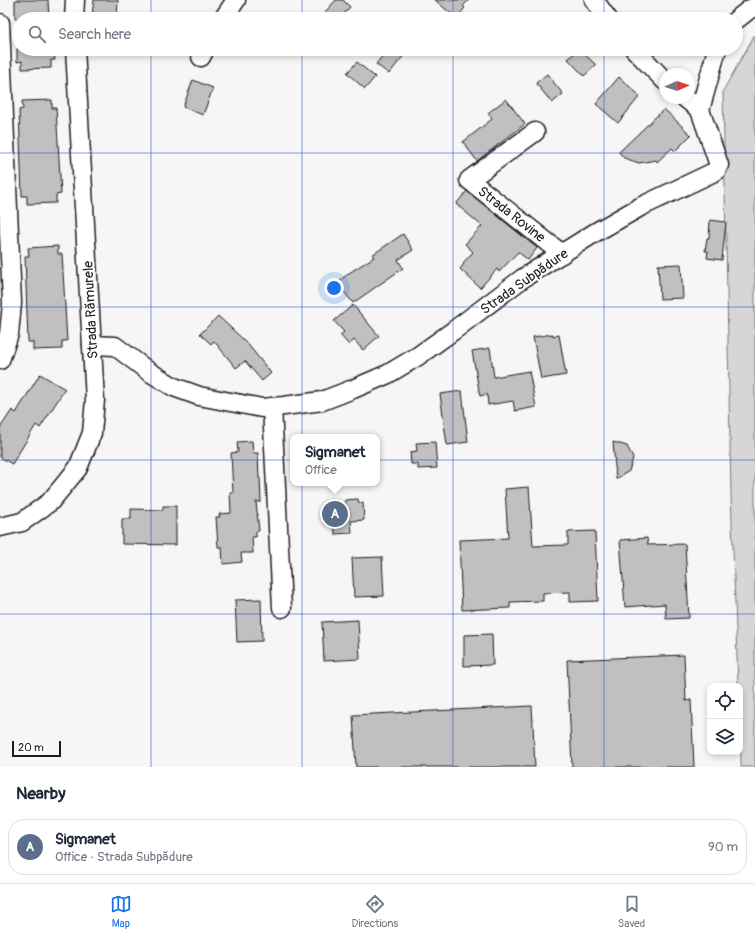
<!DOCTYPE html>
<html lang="en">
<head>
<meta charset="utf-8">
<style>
  body { margin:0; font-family:Pangolin,sans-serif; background:#f6f6f7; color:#1f2937 }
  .controls { position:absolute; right:12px; bottom:12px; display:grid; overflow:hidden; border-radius:8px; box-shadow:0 2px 6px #0003 }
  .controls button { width:36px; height:36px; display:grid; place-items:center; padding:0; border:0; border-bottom:1px solid #e0e1e3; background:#fff; color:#1f2937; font:20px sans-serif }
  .compass { position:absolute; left:659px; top:68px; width:36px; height:36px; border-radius:50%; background:#fff; box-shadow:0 2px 6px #0003; rotate:87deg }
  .scale { position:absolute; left:12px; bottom:10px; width:49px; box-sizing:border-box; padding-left:4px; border:2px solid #1c1c1c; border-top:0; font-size:11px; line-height:14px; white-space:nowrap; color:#1c1c1c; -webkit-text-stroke:3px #fff; paint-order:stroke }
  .you { position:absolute; left:334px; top:288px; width:14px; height:14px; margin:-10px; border:3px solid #fff; border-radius:50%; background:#1a73e8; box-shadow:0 0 0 6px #1a73e833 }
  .badge { display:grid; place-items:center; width:26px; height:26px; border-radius:50%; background:#1a73e8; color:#fff; font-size:13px; font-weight:700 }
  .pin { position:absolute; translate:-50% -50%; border:2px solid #fff; box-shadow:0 1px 4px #0006 }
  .popup { position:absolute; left:290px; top:434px; width:90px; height:52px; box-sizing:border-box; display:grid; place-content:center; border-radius:8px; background:#fff; filter:drop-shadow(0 1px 3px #0005); font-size:13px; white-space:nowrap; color:#747a83 }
  .popup b { font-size:15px; color:#1f2937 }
  .popup::after { content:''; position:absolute; left:50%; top:100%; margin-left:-8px; border:8px solid transparent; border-top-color:#fff }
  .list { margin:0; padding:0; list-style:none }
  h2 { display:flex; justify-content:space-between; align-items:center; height:52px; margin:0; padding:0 16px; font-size:17px }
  h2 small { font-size:13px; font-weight:400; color:#747a83 }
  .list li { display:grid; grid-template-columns:26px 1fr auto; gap:12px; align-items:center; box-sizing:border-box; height:56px; margin:0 8px 8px; padding:0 8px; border:1px solid #e0e1e3; border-radius:16px }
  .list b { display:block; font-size:15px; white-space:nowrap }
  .list p { margin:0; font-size:13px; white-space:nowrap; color:#747a83 }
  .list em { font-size:13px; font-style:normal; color:#747a83 }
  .icon { flex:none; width:22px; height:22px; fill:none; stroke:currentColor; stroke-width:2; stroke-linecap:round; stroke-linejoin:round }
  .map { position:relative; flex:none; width:755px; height:767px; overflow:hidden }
  .search { position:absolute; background:#fff; box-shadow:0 2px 6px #0003; left:12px; right:12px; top:12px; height:44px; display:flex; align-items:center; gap:10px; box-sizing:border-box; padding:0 14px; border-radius:22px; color:#747a83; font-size:15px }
  .sheet { height:116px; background:#fff }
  nav { display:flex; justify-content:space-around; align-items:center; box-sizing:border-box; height:56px; border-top:1px solid #e0e1e3; background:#fff; font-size:11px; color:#747a83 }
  nav a { display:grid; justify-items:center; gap:2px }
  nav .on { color:#1a73e8 }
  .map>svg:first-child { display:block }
  .green { fill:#d6d6d6; stroke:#797979 }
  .building { fill:#c0c0c0; stroke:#1c1c1c }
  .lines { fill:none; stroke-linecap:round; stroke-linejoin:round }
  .minor-casing { stroke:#1c1c1c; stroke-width:21 }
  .minor { stroke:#fff; stroke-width:18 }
  .grid { fill:none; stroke:#1d4ed8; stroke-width:1; stroke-opacity:0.55 }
  .labels { text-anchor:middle; stroke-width:4; stroke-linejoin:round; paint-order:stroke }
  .street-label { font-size:14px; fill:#1c1c1c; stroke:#fff }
</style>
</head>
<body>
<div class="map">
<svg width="755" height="767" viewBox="0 0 755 767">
  <rect width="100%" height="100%" fill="#f6f6f6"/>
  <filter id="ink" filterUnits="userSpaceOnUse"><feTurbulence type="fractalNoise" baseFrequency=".025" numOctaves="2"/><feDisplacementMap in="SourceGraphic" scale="8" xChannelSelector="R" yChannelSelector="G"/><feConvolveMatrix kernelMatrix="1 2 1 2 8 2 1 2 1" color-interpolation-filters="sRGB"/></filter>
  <g filter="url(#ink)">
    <polygon class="green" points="755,34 755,767 741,767 740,686 738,686 731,494 723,91"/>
    <g class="building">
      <polygon points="15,0 48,0 49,19 15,19"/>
      <polygon points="94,0 118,0 117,17 92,15"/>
      <polygon points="336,0 343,0 350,7 339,19 332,19 325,12"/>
      <polygon points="435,0 469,0 463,6 465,8 456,18"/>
      <polygon points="17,49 54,49 55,60 51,60 51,68 22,69 22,61 17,62"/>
      <polygon points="388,49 396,49 404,55 389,74 376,64"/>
      <polygon points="579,49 596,65 584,76 568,59"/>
      <polygon points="357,62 375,77 365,89 347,73"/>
      <polygon points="547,74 563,94 552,103 536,83"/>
      <polygon points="619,77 640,96 618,123 596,104"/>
      <polygon points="193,80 213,88 203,115 183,107"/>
      <polygon points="506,99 525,124 477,161 463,142 492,119 488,113"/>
      <polygon points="52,100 52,108 56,108 61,194 56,195 56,203 27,204 27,196 22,196 19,110 23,109 22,101"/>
      <polygon points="664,109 691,135 675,151 672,148 657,162 656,160 639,163 624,158 619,152"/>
      <polygon points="467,191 537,248 528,260 518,252 499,272 497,269 480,288 460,269 464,264 463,263 473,252 465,244 482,226 456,204"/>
      <polygon points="710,220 726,222 722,260 707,258 708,251 705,251 707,238 709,238"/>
      <polygon points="403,234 413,250 398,260 403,268 353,303 337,283 349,273 374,257 372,255"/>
      <polygon points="58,246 58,254 62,254 67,341 62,341 62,349 33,350 33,342 28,342 25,256 29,256 28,248"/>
      <polygon points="681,264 683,298 660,299 658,265"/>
      <polygon points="353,305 379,336 363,350 354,340 349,345 340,335 344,332 334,321"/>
      <polygon points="218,316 246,342 271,373 262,381 245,361 236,368 214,341 211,344 200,334"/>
      <polygon points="553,334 553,336 559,335 566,375 541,379 533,337"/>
      <polygon points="490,348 494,377 529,371 536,407 515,411 513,401 488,405 487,394 480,396 472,351"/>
      <polygon points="40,374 65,389 40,428 36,425 12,464 0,457 0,428 12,410 16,413"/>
      <polygon points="462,391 468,442 447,445 440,394"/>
      <polygon points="252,441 253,453 258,453 259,478 260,478 261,502 256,502 259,531 256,531 256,537 252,537 253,553 241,553 242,562 223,564 222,547 218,547 216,517 220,517 219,514 231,513 230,493 233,493 231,453 238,452 237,442"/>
      <polygon points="435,442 437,468 418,469 418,464 411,464 410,452 417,451 416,443"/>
      <polygon points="613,442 627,446 633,458 629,471 616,479"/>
      <polygon points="529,487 533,546 568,545 568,532 595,531 598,601 570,602 570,592 543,593 543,601 510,602 510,608 462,610 459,540 508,538 505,489"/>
      <polygon points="358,499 359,503 363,503 364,520 351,521 352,533 335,534 334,521 331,521 330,506 345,505 345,500"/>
      <polygon points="163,506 176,506 176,545 122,544 122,519 131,519 131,509 163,510"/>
      <polygon points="647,538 648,545 685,544 689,618 666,619 665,604 625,607 620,540"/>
      <polygon points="382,557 384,596 354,597 352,558"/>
      <polygon points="261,599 262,641 237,642 235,600"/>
      <polygon points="358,620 360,659 324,661 322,622"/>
      <polygon points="492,634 493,665 464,666 464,635"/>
      <polygon points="684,655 686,701 691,700 694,767 572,767 567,660"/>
      <polygon points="532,706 535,767 356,767 353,715"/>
    </g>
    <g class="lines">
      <defs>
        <g id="minor">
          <polyline points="594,0 608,19"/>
          <polyline points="74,19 75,0"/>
          <polyline points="223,19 236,0"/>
          <polyline points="736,20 750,9 755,7"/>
          <polyline points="0,23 12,303 9,334 0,360"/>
          <polyline points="634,49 665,81"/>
          <polyline points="201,57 205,49"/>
          <polyline points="685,98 700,110"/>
          <polyline points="700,110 717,49"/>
          <polyline points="535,132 469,180 562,254"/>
          <polyline points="92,345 115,346 148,371 174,387 199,396 262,408 284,406 322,401 353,389 388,374 418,356 453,331 523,278 596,232 640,207 716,171 719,165 700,110"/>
          <polyline points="272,407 282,608"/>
          <polyline points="0,527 22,522 50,502 78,468 92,433 95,400 75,49"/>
        </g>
      </defs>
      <use href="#minor" class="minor-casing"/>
      <use href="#minor" class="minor"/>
    </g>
  </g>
  <path class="grid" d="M 151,0 L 151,19M 302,0 L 302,19M 453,0 L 453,19M 604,0 L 604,19M 151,49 L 151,767M 302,49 L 302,767M 453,49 L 453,767M 604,49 L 604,767M 0,153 L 755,153M 0,307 L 755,307M 0,460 L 755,460M 0,614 L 755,614"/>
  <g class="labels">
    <g class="street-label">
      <text transform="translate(512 214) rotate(38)" y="5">Strada Rovine</text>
      <text transform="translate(524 281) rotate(-35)" y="5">Strada Subpădure</text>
      <text transform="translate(90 310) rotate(-93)" y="5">Strada Rămurele</text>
    </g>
  </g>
</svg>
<div class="controls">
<button><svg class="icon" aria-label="locate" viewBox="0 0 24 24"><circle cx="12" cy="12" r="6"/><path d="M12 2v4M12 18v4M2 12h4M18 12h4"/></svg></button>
<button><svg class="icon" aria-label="layers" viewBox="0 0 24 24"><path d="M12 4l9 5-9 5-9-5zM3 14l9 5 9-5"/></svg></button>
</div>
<svg class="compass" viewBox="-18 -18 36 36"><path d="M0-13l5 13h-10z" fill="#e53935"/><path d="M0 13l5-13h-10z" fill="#747a83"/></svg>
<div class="scale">20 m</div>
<div class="you"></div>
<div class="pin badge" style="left:335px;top:514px;background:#5c6f8a">A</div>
<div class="popup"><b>Sigmanet</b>Office</div>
<div class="search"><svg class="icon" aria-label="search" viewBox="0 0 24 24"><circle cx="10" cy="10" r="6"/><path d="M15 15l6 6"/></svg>Search here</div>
</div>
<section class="sheet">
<h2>Nearby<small></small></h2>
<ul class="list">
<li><span class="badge" style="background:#5c6f8a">A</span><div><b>Sigmanet</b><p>Office · Strada Subpădure</p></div><em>90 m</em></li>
</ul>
</section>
<nav>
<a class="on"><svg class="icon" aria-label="map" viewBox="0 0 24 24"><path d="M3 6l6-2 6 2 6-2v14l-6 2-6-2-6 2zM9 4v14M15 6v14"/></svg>Map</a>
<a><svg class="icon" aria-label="directions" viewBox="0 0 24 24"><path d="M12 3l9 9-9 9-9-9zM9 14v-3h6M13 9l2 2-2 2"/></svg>Directions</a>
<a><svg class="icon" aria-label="saved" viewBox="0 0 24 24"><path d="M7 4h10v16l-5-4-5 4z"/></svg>Saved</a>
</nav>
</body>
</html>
